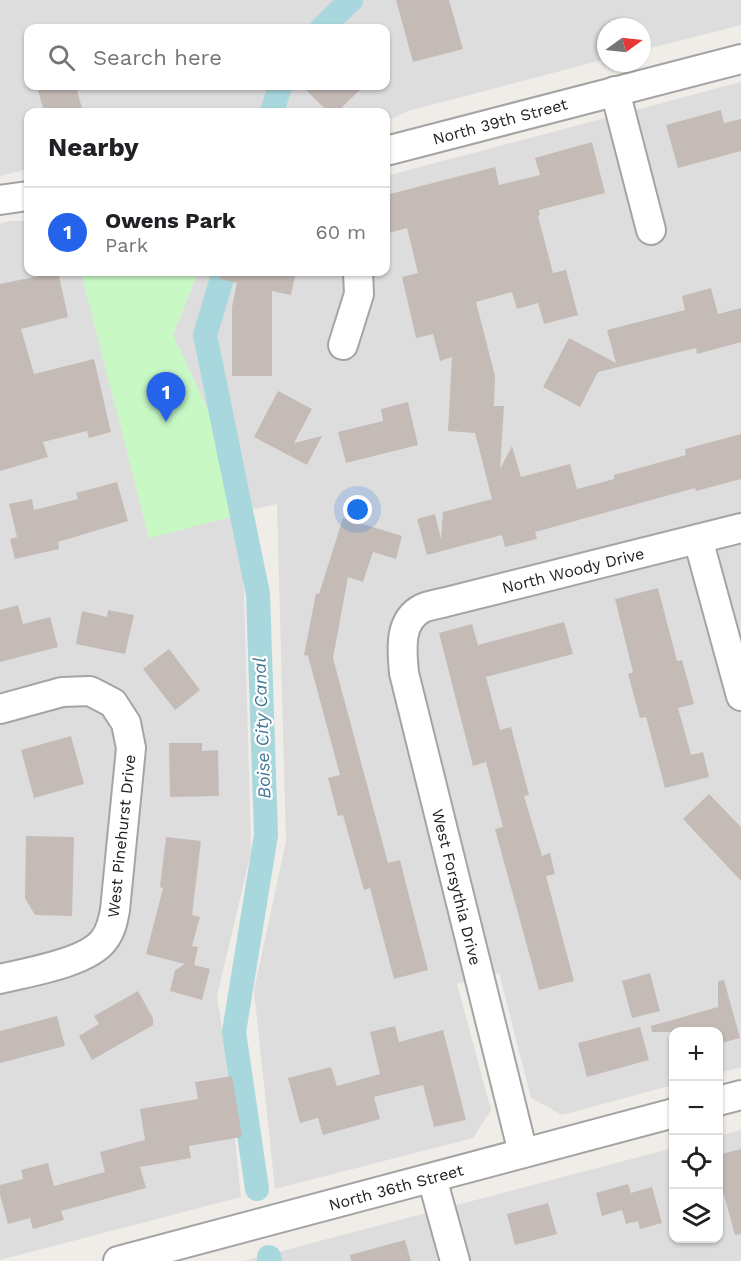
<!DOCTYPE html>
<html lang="en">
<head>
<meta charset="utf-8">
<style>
  body { margin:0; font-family:"Work Sans",sans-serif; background:#f2f2f2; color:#202124 }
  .controls { position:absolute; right:18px; bottom:18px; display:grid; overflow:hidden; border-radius:12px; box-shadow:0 2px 4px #0004 }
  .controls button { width:54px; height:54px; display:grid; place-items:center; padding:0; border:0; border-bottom:2px solid #e0e0e0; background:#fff; color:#202124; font:30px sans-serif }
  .compass { position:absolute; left:597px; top:18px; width:54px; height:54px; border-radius:50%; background:#fff; box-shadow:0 2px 4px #0004; rotate:75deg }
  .you { position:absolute; left:358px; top:510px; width:21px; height:21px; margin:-15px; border:4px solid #fff; border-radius:50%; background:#1a73e8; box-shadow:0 0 0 9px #1a73e833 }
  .badge { display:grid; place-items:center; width:39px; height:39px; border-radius:50%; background:#2563eb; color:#fff; font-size:20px; font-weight:700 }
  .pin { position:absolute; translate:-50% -50px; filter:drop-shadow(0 2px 3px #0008) }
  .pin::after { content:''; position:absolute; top:32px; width:21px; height:18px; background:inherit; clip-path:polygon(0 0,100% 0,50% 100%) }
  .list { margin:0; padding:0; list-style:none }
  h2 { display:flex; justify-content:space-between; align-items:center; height:78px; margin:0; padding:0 24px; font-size:26px }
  h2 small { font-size:20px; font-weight:400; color:#757577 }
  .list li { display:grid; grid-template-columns:39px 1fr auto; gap:18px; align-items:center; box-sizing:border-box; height:90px; padding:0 24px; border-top:2px solid #e0e0e0 }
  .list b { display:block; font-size:22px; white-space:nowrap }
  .list p { margin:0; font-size:20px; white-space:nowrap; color:#757577 }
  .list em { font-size:20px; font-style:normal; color:#757577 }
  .icon { flex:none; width:33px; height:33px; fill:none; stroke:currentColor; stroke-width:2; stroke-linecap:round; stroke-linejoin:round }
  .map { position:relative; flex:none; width:741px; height:1261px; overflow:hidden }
  .search { position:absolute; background:#fff; box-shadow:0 2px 4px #0004; left:24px; top:24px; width:366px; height:66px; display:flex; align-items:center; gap:15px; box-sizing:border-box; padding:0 21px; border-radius:12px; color:#757577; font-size:22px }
  .panel { position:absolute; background:#fff; box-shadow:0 2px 4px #0004; left:24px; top:108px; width:366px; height:168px; border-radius:12px }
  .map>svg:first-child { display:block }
  .residential { fill:#dedddd; fill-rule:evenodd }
  .park { fill:#c8f9c5 }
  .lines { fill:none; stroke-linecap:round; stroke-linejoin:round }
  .canal { stroke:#a8d8dd; stroke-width:24 }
  .building { fill:#c5bbb6 }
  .minor-casing { stroke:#a4a4a4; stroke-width:32 }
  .minor { stroke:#fff; stroke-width:28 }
  .labels { text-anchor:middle; stroke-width:4.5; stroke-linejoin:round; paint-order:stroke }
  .street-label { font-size:16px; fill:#202020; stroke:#fff }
  .water-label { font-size:18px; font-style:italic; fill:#447997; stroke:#fff }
</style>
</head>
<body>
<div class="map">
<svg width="741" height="1261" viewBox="0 0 741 1261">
  <rect width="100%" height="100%" fill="#f0ece7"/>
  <g class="residential">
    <path d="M 0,0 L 741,0 L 741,25 L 642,50 L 642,27 L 606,27 L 606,59 L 408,111 L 386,121 L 386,112 L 28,112 L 28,169 L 0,176 ZM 28,28 L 386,28 L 386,86 L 28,86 Z"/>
    <polygon points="741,82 741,1067 719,1073 718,1032 674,1032 673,1085 562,1115 531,1098 499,973 457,984 491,1110 473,1138 275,1189 254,990 286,841 277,504 254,509 173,335 198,272 386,272 386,176"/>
    <polygon points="9,221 28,221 28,272 81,272 149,537 242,514 251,852 217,996 226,1054 241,1197 0,1260 0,224"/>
    <polygon points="741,1130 741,1261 244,1261 673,1148 674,1238 718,1238 719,1136"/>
  </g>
  <polygon class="park" points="81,272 198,272 173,335 254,509 242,514 149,538"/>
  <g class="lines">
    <g class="canal">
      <polyline points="322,28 351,0"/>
      <polyline points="272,112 280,86"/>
      <polyline points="224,272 205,335 258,594 266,835 234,1032 257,1189"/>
      <polyline points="269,1257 270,1261"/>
    </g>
  </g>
  <g class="building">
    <polygon points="396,0 449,0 463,49 413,62"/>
    <polygon points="37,86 76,86 83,112 44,112"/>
    <polygon points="302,86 364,86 337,112 328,112"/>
    <polygon points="721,110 724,123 741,119 741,151 678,168 666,125"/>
    <polygon points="592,142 605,193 539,210 540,215 538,216 553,273 566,270 578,315 544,324 538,303 517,309 512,292 476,302 495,376 494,406 504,406 500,469 512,446 521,477 570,464 577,489 614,479 614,475 686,455 685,449 741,434 741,479 696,491 695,488 535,532 537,539 505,547 502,535 427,555 417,519 435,514 441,539 443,512 492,499 475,433 448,431 452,357 440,361 433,334 416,338 402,277 418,273 407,228 389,233 386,221 386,195 495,167 499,185 540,175 535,158"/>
    <polygon points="58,272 68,317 21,329 34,374 94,359 111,432 89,438 87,431 43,442 48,457 0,471 0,284"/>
    <polygon points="221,272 296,272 291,295 272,291 272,376 232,376 232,307 237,283 220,279"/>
    <polygon points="711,288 718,314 741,308 741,342 697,354 696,348 598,372 580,407 543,387 569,338 616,363 607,330 685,310 682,296"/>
    <polygon points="278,391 312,409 294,443 322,436 307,465 254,437"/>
    <polygon points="408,402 418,445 346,463 338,432 383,421 381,409"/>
    <polygon points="117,482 128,521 58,542 59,549 15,559 10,539 17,537 9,504 32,499 34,510 78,499 76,493"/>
    <polygon points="343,518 402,536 396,559 373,552 363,582 348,577 333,658 388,863 400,860 428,970 394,979 370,888 364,890 343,815 338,816 328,778 340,775 308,656 304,655 316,593 319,594"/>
    <polygon points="658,588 677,661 682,660 694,704 678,708 691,755 703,752 709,777 665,788 646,717 640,718 628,674 633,672 615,599"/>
    <polygon points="18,605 23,624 50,617 58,647 0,662 0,610"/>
    <polygon points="108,610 134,615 125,654 76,644 82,611 107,617"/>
    <polygon points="564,622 573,654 486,677 500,730 511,727 529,795 524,796 542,856 550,853 555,874 546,876 574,981 539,990 495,829 503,827 486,762 473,766 439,633 472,624 478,645"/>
    <polygon points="169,649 200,690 175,710 143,669"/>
    <polygon points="71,736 84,784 34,798 21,750"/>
    <polygon points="169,743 202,743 202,751 218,750 219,796 170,797"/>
    <polygon points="709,794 741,827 741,881 683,819"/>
    <polygon points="26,836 74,837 72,916 35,915 25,898"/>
    <polygon points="166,837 201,841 192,915 200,917 192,946 198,947 194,965 210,969 202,1000 170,991 175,970 185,964 146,954 163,888 160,887"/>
    <polygon points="650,973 660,1011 632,1018 622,981"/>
    <polygon points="724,980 740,1038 718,1044 718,1032 652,1032 651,1026 718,1007 718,981"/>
    <polygon points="138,991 153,1018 153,1025 92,1060 79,1036 99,1024 94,1016"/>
    <polygon points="57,1016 65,1046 0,1063 0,1031"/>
    <polygon points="395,1026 399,1042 443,1030 466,1120 434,1127 423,1085 374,1097 380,1119 323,1135 318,1118 300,1123 288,1078 331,1067 337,1086 380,1074 370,1032"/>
    <polygon points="640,1027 649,1060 587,1077 578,1043"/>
    <polygon points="232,1076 242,1137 189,1146 191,1158 140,1167 146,1188 61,1211 64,1220 33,1229 30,1218 8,1224 0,1195 0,1185 23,1179 21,1170 48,1163 54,1186 105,1172 100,1152 145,1140 140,1109 198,1099 195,1082"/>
    <polygon points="741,1149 741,1234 735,1235 718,1173 718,1155"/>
    <polygon points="628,1184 631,1193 652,1187 662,1223 640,1229 638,1221 626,1224 622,1210 602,1216 596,1193"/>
    <polygon points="548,1203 557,1234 515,1245 507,1214"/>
    <polygon points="405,1240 411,1261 351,1261 350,1255"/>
  </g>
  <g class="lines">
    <defs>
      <g id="minor">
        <polyline points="615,91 651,230"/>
        <polyline points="386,151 741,59"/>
        <polyline points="0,200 28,196"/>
        <polyline points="343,345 359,294 358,272"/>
        <polyline points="698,539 741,696"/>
        <path d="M 0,709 L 62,692 L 90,691 L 113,703 L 126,723 L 131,748 L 115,910 C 113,921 111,931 104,940 C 87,963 28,972 0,979"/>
        <polyline points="718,1101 741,1095"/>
        <path d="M 523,1153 L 404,673 C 402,651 398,620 423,608 C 430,605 439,604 446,602 L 741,528"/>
        <polyline points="432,1178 455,1261"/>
        <polyline points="118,1261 674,1113"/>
      </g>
    </defs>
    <use href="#minor" class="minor-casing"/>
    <use href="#minor" class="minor"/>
  </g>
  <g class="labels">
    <g class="street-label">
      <text transform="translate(500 121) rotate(-15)" y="6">North 39th Street</text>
      <text transform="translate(573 570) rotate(-14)" y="6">North Woody Drive</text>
      <text transform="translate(121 836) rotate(-84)" y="6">West Pinehurst Drive</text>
      <text transform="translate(457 887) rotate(76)" y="6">West Forsythia Drive</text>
      <text transform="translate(396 1187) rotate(-15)" y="6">North 36th Street</text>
    </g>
    <g class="water-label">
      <text transform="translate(262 728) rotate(-92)" y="6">Boise City Canal</text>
    </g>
  </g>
</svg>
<div class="controls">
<button>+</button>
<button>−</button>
<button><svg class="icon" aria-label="locate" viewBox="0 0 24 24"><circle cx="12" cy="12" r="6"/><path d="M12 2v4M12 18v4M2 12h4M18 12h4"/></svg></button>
<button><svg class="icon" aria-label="layers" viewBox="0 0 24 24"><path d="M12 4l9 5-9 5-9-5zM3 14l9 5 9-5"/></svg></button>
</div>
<svg class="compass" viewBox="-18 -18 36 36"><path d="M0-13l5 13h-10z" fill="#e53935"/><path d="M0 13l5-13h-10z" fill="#757577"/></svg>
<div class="you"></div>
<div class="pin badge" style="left:166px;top:422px">1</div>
<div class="search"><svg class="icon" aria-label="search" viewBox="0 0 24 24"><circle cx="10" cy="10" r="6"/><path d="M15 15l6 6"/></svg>Search here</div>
<section class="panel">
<h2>Nearby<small></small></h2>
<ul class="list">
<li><span class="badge">1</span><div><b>Owens Park</b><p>Park</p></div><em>60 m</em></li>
</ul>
</section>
</div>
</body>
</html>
